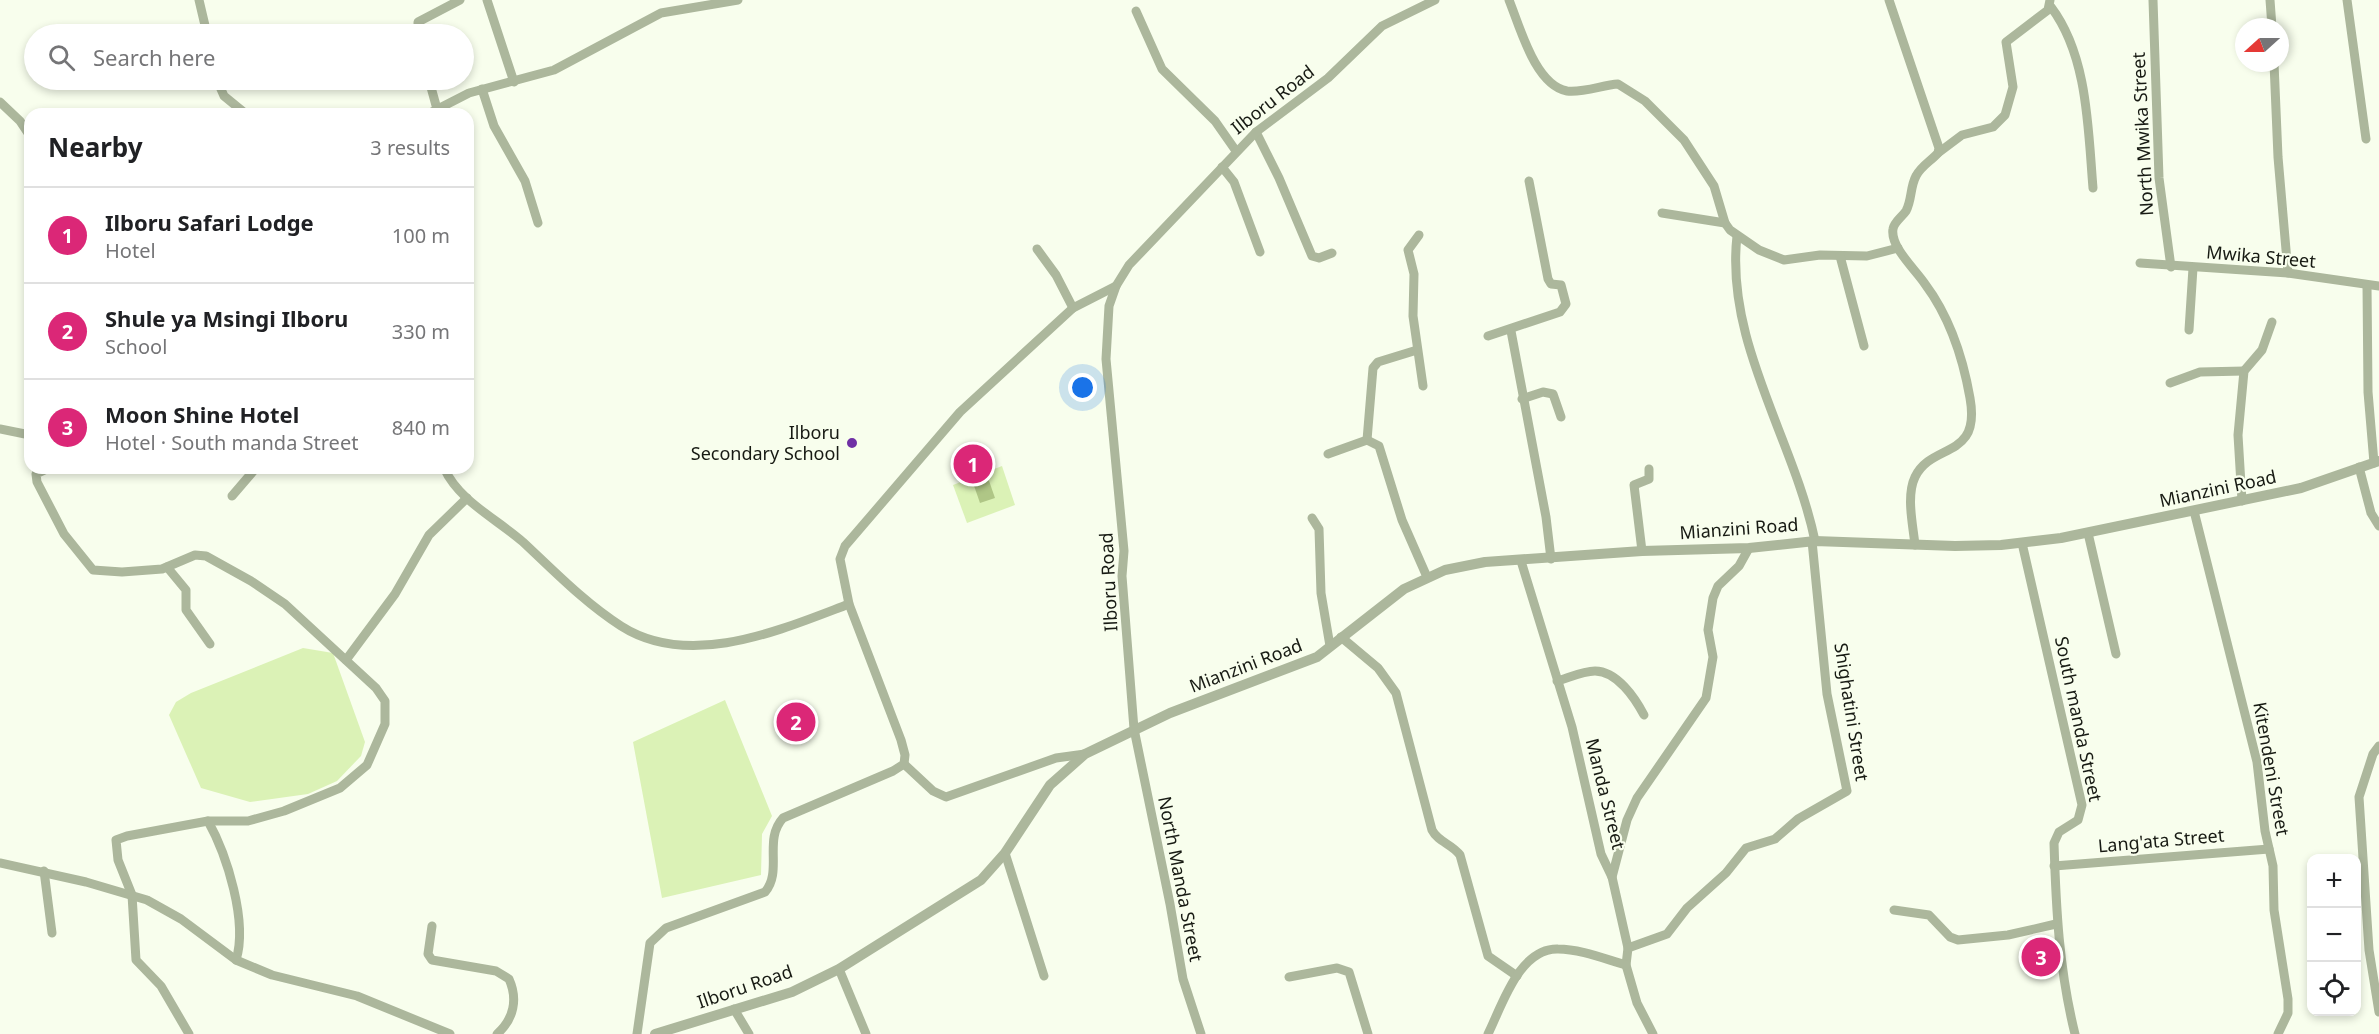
<!DOCTYPE html>
<html lang="en">
<head>
<meta charset="utf-8">
<style>
  body { margin:0; font-family:"Noto Sans",sans-serif; background:#f6f6f6; color:#202124 }
  .controls { position:absolute; right:18px; bottom:18px; display:grid; overflow:hidden; border-radius:12px; box-shadow:0 3px 9px #0003 }
  .controls button { width:54px; height:54px; display:grid; place-items:center; padding:0; border:0; border-bottom:2px solid #e0e0e0; background:#fff; color:#202124; font:30px sans-serif }
  .compass { position:absolute; left:2235px; top:18px; width:54px; height:54px; border-radius:50%; background:#fff; box-shadow:0 3px 9px #0003; rotate:249deg }
  .you { position:absolute; left:1083px; top:388px; width:21px; height:21px; margin:-15px; border:4px solid #fff; border-radius:50%; background:#1a73e8; box-shadow:0 0 0 9px #1a73e833 }
  .badge { display:grid; place-items:center; width:39px; height:39px; border-radius:50%; background:#db2777; color:#fff; font-size:20px; font-weight:700 }
  .pin { position:absolute; translate:-50% -50%; border:3px solid #fff; box-shadow:0 2px 6px #0006 }
  .list { margin:0; padding:0; list-style:none }
  h2 { display:flex; justify-content:space-between; align-items:center; height:78px; margin:0; padding:0 24px; font-size:26px }
  h2 small { font-size:20px; font-weight:400; color:#757577 }
  .list li { display:grid; grid-template-columns:39px 1fr auto; gap:18px; align-items:center; box-sizing:border-box; height:96px; padding:0 24px; border-top:2px solid #e0e0e0 }
  .list b { display:block; font-size:22px; white-space:nowrap }
  .list p { margin:0; font-size:20px; white-space:nowrap; color:#757577 }
  .list em { font-size:20px; font-style:normal; color:#757577 }
  .icon { flex:none; width:33px; height:33px; fill:none; stroke:currentColor; stroke-width:2; stroke-linecap:round; stroke-linejoin:round }
  .map { position:relative; flex:none; width:2379px; height:1034px; overflow:hidden }
  .search { position:absolute; background:#fff; box-shadow:0 3px 9px #0003; left:24px; top:24px; width:450px; height:66px; display:flex; align-items:center; gap:15px; box-sizing:border-box; padding:0 21px; border-radius:33px; color:#757577; font-size:22px }
  .panel { position:absolute; background:#fff; box-shadow:0 3px 9px #0003; left:24px; top:108px; width:450px; height:366px; border-radius:18px }
  .map>svg:first-child { display:block }
  .green { fill:#dbf2b6 }
  .water { fill:#afc686 }
  .lines { fill:none; stroke-linecap:round; stroke-linejoin:round }
  .minor { stroke:#acb79c; stroke-width:9 }
  .tertiary { stroke:#acb79c; stroke-width:10 }
  .poi-dot { fill:#6f30a5; stroke:#f8feed; stroke-width:2 }
  .labels { text-anchor:middle; stroke-width:4.5; stroke-linejoin:round; paint-order:stroke }
  .street-label { font-size:18px; fill:#171a13; stroke:#f8feed }
  .poi-label { font-size:18px; fill:#171a13; stroke:#f8feed; text-anchor:end }
</style>
</head>
<body>
<div class="map">
<svg width="2379" height="1034" viewBox="0 0 2379 1034">
  <rect width="100%" height="100%" fill="#f8feed"/>
  <g class="green">
    <polygon points="1002,466 1015,505 967,523 953,485"/>
    <polygon points="303,648 333,653 365,742 361,756 337,781 308,794 250,802 201,788 169,715 176,702 191,693"/>
    <polygon points="725,700 772,816 762,834 761,875 662,898 633,742"/>
  </g>
  <polygon class="water" points="987,475 995,498 980,503 972,480"/>
  <g class="lines">
    <g class="minor">
      <polyline points="199,0 207,34"/>
      <polyline points="487,0 514,82"/>
      <path d="M 1509,0 C 1520,27 1535,85 1567,91 C 1583,93 1603,85 1618,84 L 1645,101 L 1684,140 L 1714,186 L 1725,223 L 1730,230 L 1759,250 L 1784,260 L 1820,255 L 1867,256 L 1898,248"/>
      <path d="M 1889,0 L 1939,148 L 1938,153 C 1931,161 1921,166 1916,176 C 1910,187 1912,200 1906,211 C 1902,217 1894,222 1893,229 C 1890,247 1916,270 1925,284 C 1949,316 1963,358 1970,398 C 1981,460 1932,442 1915,477 C 1906,496 1913,525 1915,545"/>
      <polyline points="2153,0 2159,178 2171,267"/>
      <polyline points="2270,0 2272,27"/>
      <polyline points="2347,0 2366,139"/>
      <path d="M 2051,7 C 2088,56 2088,129 2093,188"/>
      <polyline points="1136,11 1162,69 1215,121 1236,151"/>
      <polyline points="418,34 418,22 460,0"/>
      <polyline points="2274,63 2278,157 2288,273"/>
      <polyline points="217,80 224,96 246,114"/>
      <polyline points="429,80 437,109"/>
      <polyline points="482,89 494,126 525,181 538,223"/>
      <polyline points="0,102 20,121 30,136"/>
      <polyline points="428,114 469,93 554,70 661,13 738,0"/>
      <polyline points="1256,132 1279,178 1312,256 1319,258 1332,253"/>
      <polyline points="1938,153 1962,135 1993,127 2005,115 2013,87 2006,42 2048,10 2050,0"/>
      <polyline points="1222,167 1234,182 1260,252"/>
      <polyline points="1662,213 1725,223"/>
      <polyline points="1419,235 1408,250 1414,274 1413,316 1423,386"/>
      <path d="M 1737,236 C 1725,343 1794,439 1815,541"/>
      <polyline points="1037,249 1056,275 1073,308"/>
      <polyline points="1840,256 1864,346"/>
      <polyline points="2140,263 2288,273 2379,286"/>
      <polyline points="2367,285 2368,392 2374,463"/>
      <polyline points="2189,330 2193,268"/>
      <polyline points="1511,331 1546,517 1551,559"/>
      <polyline points="1488,336 1560,312 1566,304 1561,285 1551,284 1548,279 1529,181"/>
      <polyline points="2170,383 2200,372 2244,371"/>
      <polyline points="1522,399 1543,392 1553,394 1561,417"/>
      <polyline points="0,429 30,435"/>
      <polyline points="1367,440 1373,368 1378,362 1417,350"/>
      <polyline points="1328,454 1367,440 1379,446 1402,520 1427,577"/>
      <polyline points="2359,467 2371,513 2379,526"/>
      <polyline points="49,468 36,474 37,482 64,534 93,570 122,572 162,569 195,555 206,556 251,581 285,604 376,688 385,701 385,724 367,765 340,788 284,811 248,821 208,821 127,836 116,840 118,860 132,895 136,960 161,986 189,1034"/>
      <path d="M 444,468 C 459,501 497,519 523,542 C 554,571 585,603 621,626 C 690,670 780,630 849,604"/>
      <polyline points="232,496 256,468"/>
      <polyline points="2242,501 2238,435 2244,371 2262,350 2272,322"/>
      <polyline points="2194,511 2257,762 2265,831 2273,866 2274,910 2288,999 2288,1013 2278,1034"/>
      <polyline points="1312,518 1319,529 1321,593 1330,646"/>
      <polyline points="2088,533 2116,654"/>
      <path d="M 2022,543 L 2082,805 L 2078,820 L 2059,832 L 2054,843 C 2056,908 2059,970 2075,1034"/>
      <polyline points="1642,551 1634,485 1649,479 1649,469"/>
      <polyline points="1521,561 1572,727 1601,854 1612,877 1628,948 1626,965 1637,1003 1653,1034"/>
      <polyline points="167,567 186,590 186,610 210,644"/>
      <path d="M 1341,637 L 1378,668 L 1396,693 L 1432,830 C 1438,842 1452,844 1460,855 L 1488,956 L 1517,976"/>
      <polyline points="346,660 395,594 429,535 467,498"/>
      <path d="M 1557,681 C 1568,678 1583,671 1595,671 C 1617,671 1635,698 1644,715"/>
      <polyline points="2379,746 2373,754 2359,797 2369,950 2379,1012"/>
      <polyline points="904,764 933,791 946,797 1056,758 1085,754"/>
      <path d="M 208,821 C 227,855 248,922 236,960"/>
      <polyline points="1005,853 1044,976"/>
      <polyline points="0,863 86,882 147,900 181,919 236,960 272,975 357,996 450,1034"/>
      <polyline points="2054,866 2269,849"/>
      <polyline points="44,871 52,933"/>
      <polyline points="1612,877 1627,820 1637,798 1706,698 1713,657 1708,630 1713,598 1718,586 1739,566 1749,548"/>
      <polyline points="1894,910 1929,915 1950,937 1958,940 2008,935 2056,924"/>
      <path d="M 432,926 L 428,954 L 432,960 L 496,971 L 509,979 C 518,999 514,1019 497,1034"/>
      <polyline points="1628,948 1667,934 1687,908 1726,873 1746,848 1775,839 1798,819 1847,791 1827,694 1812,541"/>
      <polyline points="839,969 866,1034"/>
      <polyline points="1289,977 1337,968 1349,972 1368,1034"/>
      <polyline points="734,1009 749,1034"/>
      <path d="M 637,1034 L 650,943 L 666,928 L 765,892 C 783,871 763,840 783,818 L 893,771 L 904,764 L 905,755 L 901,740 L 849,604 L 840,559 L 845,546 L 960,412 L 1073,308 L 1116,286"/>
      <polyline points="1201,1034 1183,979 1170,904 1134,729 1122,576 1124,551 1106,359 1109,306 1116,286 1129,265 1256,132 1328,78 1382,26 1435,0"/>
      <path d="M 1488,1034 C 1502,1006 1519,948 1558,949 C 1580,949 1605,959 1626,965"/>
    </g>
    <polyline class="tertiary" points="655,1034 792,992 839,969 981,880 1005,853 1050,785 1085,754 1170,713 1317,657 1404,589 1445,570 1485,562 1642,551 1749,548 1815,541 1955,546 2001,545 2061,538 2301,488 2379,461"/>
  </g>
  <circle class="poi-dot" cx="852" cy="443" r="6"/>
  <g class="labels">
    <g class="street-label">
      <text transform="translate(1273 100) rotate(-38)" y="6">Ilboru Road</text>
      <text transform="translate(2143 134) rotate(-93)" y="6">North Mwika Street</text>
      <text transform="translate(2261 257) rotate(5)" y="6">Mwika Street</text>
      <text transform="translate(2218 489) rotate(-12)" y="6">Mianzini Road</text>
      <text transform="translate(1739 529) rotate(-4)" y="6">Mianzini Road</text>
      <text transform="translate(1109 582) rotate(-93)" y="6">Ilboru Road</text>
      <text transform="translate(1246 666) rotate(-21)" y="6">Mianzini Road</text>
      <text transform="translate(1851 712) rotate(81)" y="6">Shighatini Street</text>
      <text transform="translate(2078 719) rotate(78)" y="6">South manda Street</text>
      <text transform="translate(2271 769) rotate(80)" y="6">Kitendeni Street</text>
      <text transform="translate(1605 794) rotate(76)" y="6">Manda Street</text>
      <text transform="translate(2161 841) rotate(-5)" y="6">Lang'ata Street</text>
      <text transform="translate(1180 879) rotate(79)" y="6">North Manda Street</text>
      <text transform="translate(745 987) rotate(-19)" y="6">Ilboru Road</text>
    </g>
    <g class="poi-label">
      <text x="840" y="439">Ilboru<tspan x="840" dy="21">Secondary School</tspan></text>
    </g>
  </g>
</svg>
<div class="controls">
<button>+</button>
<button>−</button>
<button><svg class="icon" aria-label="locate" viewBox="0 0 24 24"><circle cx="12" cy="12" r="6"/><path d="M12 2v4M12 18v4M2 12h4M18 12h4"/></svg></button>
</div>
<svg class="compass" viewBox="-18 -18 36 36"><path d="M0-13l5 13h-10z" fill="#e53935"/><path d="M0 13l5-13h-10z" fill="#757577"/></svg>
<div class="you"></div>
<div class="pin badge" style="left:973px;top:464px">1</div>
<div class="pin badge" style="left:796px;top:722px">2</div>
<div class="pin badge" style="left:2041px;top:957px">3</div>
<div class="search"><svg class="icon" aria-label="search" viewBox="0 0 24 24"><circle cx="10" cy="10" r="6"/><path d="M15 15l6 6"/></svg>Search here</div>
<section class="panel">
<h2>Nearby<small>3 results</small></h2>
<ul class="list">
<li><span class="badge">1</span><div><b>Ilboru Safari Lodge</b><p>Hotel</p></div><em>100 m</em></li>
<li><span class="badge">2</span><div><b>Shule ya Msingi Ilboru</b><p>School</p></div><em>330 m</em></li>
<li><span class="badge">3</span><div><b>Moon Shine Hotel</b><p>Hotel · South manda Street</p></div><em>840 m</em></li>
</ul>
</section>
</div>
</body>
</html>
